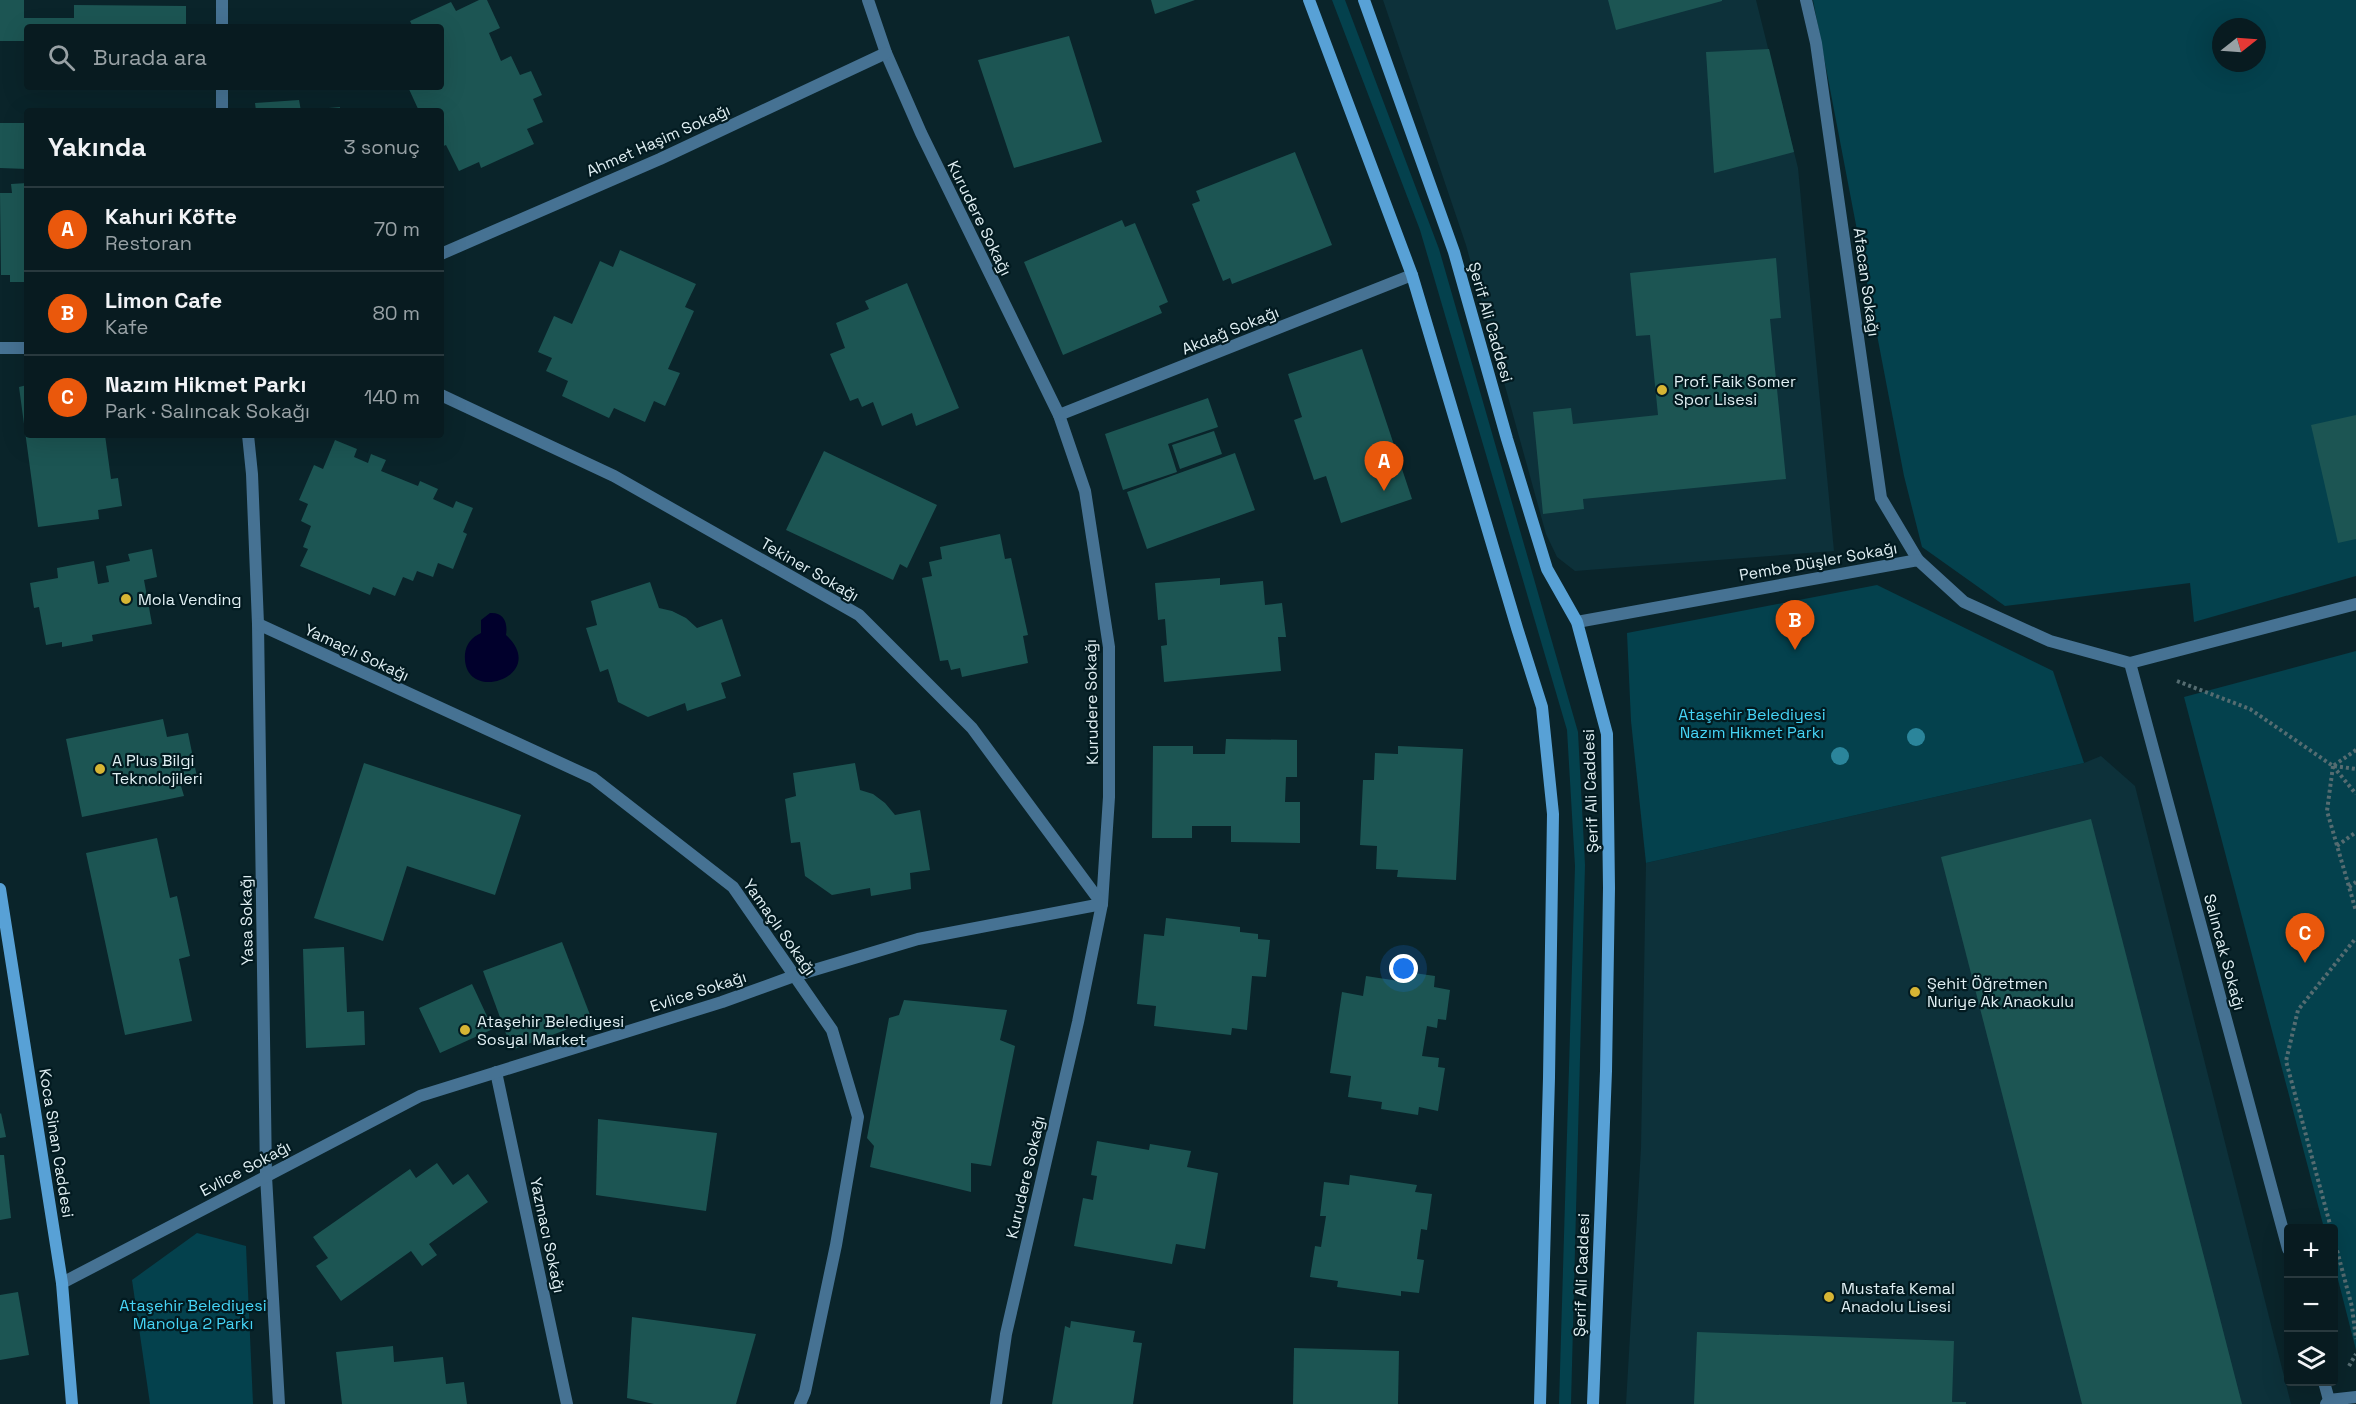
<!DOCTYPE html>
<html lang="tr">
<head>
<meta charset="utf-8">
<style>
  body { margin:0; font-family:"Space Grotesk",sans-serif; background:#112429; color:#f1f3f6 }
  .controls { position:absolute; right:18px; bottom:18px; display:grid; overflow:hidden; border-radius:6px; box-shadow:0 6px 24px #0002 }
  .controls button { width:54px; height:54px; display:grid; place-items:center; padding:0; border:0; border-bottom:2px solid #29393e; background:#081b20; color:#f1f3f6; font:30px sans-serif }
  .compass { position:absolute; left:2212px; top:18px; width:54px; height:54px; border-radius:50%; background:#081b20; box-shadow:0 6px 24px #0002; rotate:73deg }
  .you { position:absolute; left:1404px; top:969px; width:21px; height:21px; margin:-15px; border:4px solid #fff; border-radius:50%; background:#1a73e8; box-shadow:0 0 0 9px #1a73e833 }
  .badge { display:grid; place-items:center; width:39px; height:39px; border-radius:50%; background:#ea580c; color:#fff; font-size:20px; font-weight:700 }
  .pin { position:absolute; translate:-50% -50px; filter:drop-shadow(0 2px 3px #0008) }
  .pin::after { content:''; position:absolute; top:32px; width:21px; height:18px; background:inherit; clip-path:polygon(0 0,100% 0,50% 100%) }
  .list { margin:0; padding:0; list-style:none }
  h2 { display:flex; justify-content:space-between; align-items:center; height:78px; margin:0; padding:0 24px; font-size:26px }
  h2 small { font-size:20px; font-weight:400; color:#98a1a5 }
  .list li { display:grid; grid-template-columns:39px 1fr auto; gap:18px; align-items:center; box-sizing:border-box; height:84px; padding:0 24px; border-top:2px solid #29393e }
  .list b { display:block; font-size:22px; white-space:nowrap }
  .list p { margin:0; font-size:20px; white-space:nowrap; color:#98a1a5 }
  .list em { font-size:20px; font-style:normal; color:#98a1a5 }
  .icon { flex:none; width:33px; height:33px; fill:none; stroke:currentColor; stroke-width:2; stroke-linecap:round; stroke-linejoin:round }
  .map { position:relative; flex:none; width:2356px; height:1404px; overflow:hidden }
  .search { position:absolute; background:#081b20; box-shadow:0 6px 24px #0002; left:24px; top:24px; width:420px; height:66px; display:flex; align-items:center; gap:15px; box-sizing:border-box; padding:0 21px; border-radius:6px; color:#98a1a5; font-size:22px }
  .panel { position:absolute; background:#081b20; box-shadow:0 6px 24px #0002; left:24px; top:108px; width:420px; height:330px; border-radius:6px }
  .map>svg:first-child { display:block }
  .built { fill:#0d313a }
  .green { fill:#04414d; fill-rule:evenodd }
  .water { fill:#01002c }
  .building { fill:#1c5553 }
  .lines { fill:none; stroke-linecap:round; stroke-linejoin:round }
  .path { stroke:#556c71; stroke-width:4; stroke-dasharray:3 3; stroke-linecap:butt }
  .street { stroke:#467293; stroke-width:12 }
  .secondary { stroke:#58a1d6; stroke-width:12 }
  .tree { fill:#2b859b }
  .poi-dot { fill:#d6b534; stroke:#021a20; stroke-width:2 }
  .labels { text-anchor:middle; stroke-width:4.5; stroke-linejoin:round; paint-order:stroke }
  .street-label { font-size:16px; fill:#e0eff3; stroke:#021a20 }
  .poi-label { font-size:16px; fill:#e0eff3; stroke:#021a20; text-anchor:start }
  .park-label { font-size:16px; fill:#46d5f7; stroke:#021a20 }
</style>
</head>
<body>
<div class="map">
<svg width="2356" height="1404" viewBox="0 0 2356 1404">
  <rect width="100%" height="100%" fill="#0a242a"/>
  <g class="built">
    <polygon points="1383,0 1756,0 1798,168 1834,551 1575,571 1557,557 1546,534 1466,245"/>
    <polygon points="2101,756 2135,786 2291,1404 1626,1404 1641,1148 1646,863 2084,763"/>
  </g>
  <g class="green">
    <polygon points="1332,0 1345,0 1439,249 1578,732 1585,865 1571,1404 1559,1404 1575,866 1567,730 1420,230"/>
    <path d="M 1813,0 L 2356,0 L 2356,576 L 2194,622 L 2190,583 L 2005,606 L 1922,547 L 1904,476 ZM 2221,27 L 2257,27 L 2257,63 L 2221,63 Z"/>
    <polygon points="1877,585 2053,671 2084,763 1646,863 1631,721 1627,633"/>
    <polygon points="2356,651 2356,1350 2334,1264 2334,1228 2324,1228 2184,697"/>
    <polygon points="197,1233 246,1246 253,1404 150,1404 132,1280"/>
  </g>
  <path class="water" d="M 490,613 C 504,612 508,623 506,635 C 551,676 461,707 465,654 C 466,644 472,637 481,633 L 481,620 Z"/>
  <g class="building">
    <polygon points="0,0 24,0 24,18 74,18 74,5 186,6 186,27 27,27 27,41 0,41"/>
    <polygon points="479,0 487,0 500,28 489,33 501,61 511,56 520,75 531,71 542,95 533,99 543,122 527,129 534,144 481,168 479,162 459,171 446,145 441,147 441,111 419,111 408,87 441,87 441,27 413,27 410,21 451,2 456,11"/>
    <polygon points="1151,0 1195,0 1155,14"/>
    <polygon points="1608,0 1722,0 1722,1 1616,30"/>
    <polygon points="1069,36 1102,142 1014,168 978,60"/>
    <polygon points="1769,49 1794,152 1714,173 1706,52"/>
    <polygon points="299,100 301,111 256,111 255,103"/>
    <polygon points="340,107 340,111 317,111 317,109"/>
    <polygon points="0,123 27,123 27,169 0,168"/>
    <polygon points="1295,152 1332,245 1232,284 1230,278 1223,281 1192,204 1200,201 1196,191"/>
    <polygon points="27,183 27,282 10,282 10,275 1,275 0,193 12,193 11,184"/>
    <polygon points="1122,220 1125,227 1135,223 1168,302 1159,306 1162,313 1063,355 1024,262"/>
    <polygon points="620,250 696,284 685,307 694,311 668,369 680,373 665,406 654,401 645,422 614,408 609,418 562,396 568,381 546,371 552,358 538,352 554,316 572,324 600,261 613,267"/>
    <polygon points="1776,258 1781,318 1770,319 1786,479 1583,499 1584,509 1543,514 1533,412 1571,408 1573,424 1658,415 1650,335 1636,336 1630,273"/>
    <polygon points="907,283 959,408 916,426 912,413 882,426 873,402 862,407 858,398 850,401 830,354 845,348 836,323 869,309 865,301"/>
    <polygon points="1362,349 1412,499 1341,523 1326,476 1314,480 1294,420 1302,417 1288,374"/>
    <polygon points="27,385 27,435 105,435 111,479 118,478 122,506 98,510 99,519 38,527 19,387"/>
    <polygon points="1208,398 1218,427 1168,444 1177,472 1123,490 1105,434"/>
    <polygon points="2356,415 2356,539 2338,543 2311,425"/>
    <polygon points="1214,431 1222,454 1180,469 1172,445"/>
    <polygon points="335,440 357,449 354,457 368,463 371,454 386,460 381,471 418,486 420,481 438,489 433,499 453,508 456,501 473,508 463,532 467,534 453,569 438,563 433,577 417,571 413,581 403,577 395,596 373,587 370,595 300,566 308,549 303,547 311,526 301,521 308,504 299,500 314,465 323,469"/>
    <polygon points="824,451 937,505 907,568 900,564 893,580 786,530"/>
    <polygon points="1235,453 1255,510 1147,549 1127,492"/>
    <polygon points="1000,534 1005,559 1011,558 1028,635 1023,636 1028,663 962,677 960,668 951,670 948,660 940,661 922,578 932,576 929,562 942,559 940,547"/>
    <polygon points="152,549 157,577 144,580 152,624 92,635 93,641 62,647 62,642 46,645 39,607 34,608 30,583 58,578 57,568 94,561 98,584 109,582 106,566 130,561 128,554"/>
    <polygon points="1220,578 1220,585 1263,581 1265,605 1282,603 1286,637 1278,637 1281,671 1164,682 1161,646 1167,645 1165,619 1158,620 1155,583"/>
    <polygon points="650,582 659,608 672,611 686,618 697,628 722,619 741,676 721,683 726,698 687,711 685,703 648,717 618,702 608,669 600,672 586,628 597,625 591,601"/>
    <polygon points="163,719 167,737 188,733 198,782 181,786 184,796 82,817 66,739"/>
    <polygon points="1226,739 1297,740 1297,777 1286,777 1285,802 1300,802 1300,843 1231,842 1231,826 1192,826 1192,838 1152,838 1153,746 1193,746 1193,754 1225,754"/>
    <polygon points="1398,746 1463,749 1456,880 1397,877 1398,870 1376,869 1377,846 1360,845 1363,780 1374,780 1375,753 1398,754"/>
    <polygon points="364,763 521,815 495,895 407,866 383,941 314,918"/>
    <polygon points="855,763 860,790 873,794 885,803 895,815 920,810 930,870 910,873 911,889 871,896 870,888 832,895 805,876 800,842 791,843 785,799 796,796 793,773"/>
    <polygon points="2091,819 2242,1404 2082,1404 1941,857"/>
    <polygon points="157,838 170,898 177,896 190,956 179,959 192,1021 125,1035 86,853"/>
    <polygon points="1166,918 1240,927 1240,932 1258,934 1258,939 1270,940 1266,977 1252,976 1247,1030 1232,1028 1231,1035 1154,1026 1156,1006 1137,1004 1144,934 1164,936"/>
    <polygon points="562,942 592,1020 512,1050 483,971"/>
    <polygon points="344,947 347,1012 364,1011 365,1045 306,1048 303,949"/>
    <polygon points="1407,972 1435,976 1434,987 1450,990 1446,1020 1438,1019 1437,1028 1427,1026 1422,1056 1439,1058 1438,1067 1445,1068 1438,1111 1419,1107 1418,1115 1381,1109 1382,1102 1348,1097 1351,1076 1330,1073 1342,992 1363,996 1366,976 1405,982"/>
    <polygon points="472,984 493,1029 440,1053 419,1008"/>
    <polygon points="904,1000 1007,1010 1000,1040 1015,1046 991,1166 971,1163 971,1192 870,1167 874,1146 867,1138 889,1018 899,1015"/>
    <polygon points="1,1113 6,1137 0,1138 0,1114"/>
    <polygon points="598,1119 717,1133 706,1211 596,1195"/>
    <polygon points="1097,1141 1149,1150 1150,1144 1191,1151 1187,1167 1218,1173 1205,1249 1176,1244 1172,1264 1074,1246 1083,1198 1093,1200 1097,1176 1091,1175"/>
    <polygon points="0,1155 4,1155 11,1218 0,1220"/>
    <polygon points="437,1163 453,1185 468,1174 488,1202 429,1244 437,1255 422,1266 411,1251 341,1301 316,1266 328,1258 313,1237 410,1169 416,1178"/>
    <polygon points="1350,1175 1417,1185 1415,1192 1432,1194 1427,1230 1421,1229 1417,1259 1424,1260 1419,1293 1401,1291 1401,1296 1337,1287 1338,1281 1310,1277 1315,1246 1321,1247 1326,1216 1320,1216 1324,1182 1349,1185"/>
    <polygon points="18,1292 29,1355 0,1360 0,1295"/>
    <polygon points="632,1317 756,1334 736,1404 654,1404 627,1398"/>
    <polygon points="1071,1321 1135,1331 1133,1342 1142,1343 1133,1404 1052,1404 1065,1326 1070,1328"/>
    <polygon points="1697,1332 1954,1341 1952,1402 1966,1402 1966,1404 1694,1404"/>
    <polygon points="393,1346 394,1362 443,1357 446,1384 464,1382 467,1404 342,1404 336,1352"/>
    <polygon points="1294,1348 1399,1351 1398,1404 1293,1404"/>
  </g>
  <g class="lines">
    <g class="path">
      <polyline points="2177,681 2250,709 2333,766 2356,750"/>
      <polyline points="2333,766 2327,811 2356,911"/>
      <polyline points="2333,766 2356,794"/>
      <polyline points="2334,766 2356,769"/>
      <polyline points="2337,846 2356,832"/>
      <polyline points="2349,887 2356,882"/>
      <polyline points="2331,1228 2286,1061 2298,1010 2356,938"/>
      <polyline points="2334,1239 2352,1307 2356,1339"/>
      <polyline points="2349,1366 2356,1354"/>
    </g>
    <g class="street">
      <polyline points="222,0 222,27"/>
      <polyline points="868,0 886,53 921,133 1059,415 1085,491 1109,647 1109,797 1102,904 1078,1022 1006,1334 996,1404"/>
      <polyline points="1806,0 1816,43 1881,498 1918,560"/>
      <polyline points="222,87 222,111"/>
      <polyline points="441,254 660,159 886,53"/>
      <polyline points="0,348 27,348"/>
      <polyline points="1059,415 1412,275"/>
      <polyline points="248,435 252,474 258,624 266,1176 279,1404"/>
      <polyline points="1577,622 1918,560 1964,602 2050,641 2130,663 2356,604"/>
      <polyline points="258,624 593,778 733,887 832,1030 858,1117 836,1245 805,1392 800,1404"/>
      <polyline points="2130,663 2288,1249"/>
      <polyline points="496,1072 567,1404"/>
      <polyline points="62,1283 420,1096 722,1002 794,976 918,939 1102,904 972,728 859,615 614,476 441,395"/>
      <polyline points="2324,1382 2329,1400"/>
      <polyline points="2326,1404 2329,1400 2356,1397"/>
    </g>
    <g class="secondary">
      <polyline points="1309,0 1412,275 1517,628 1542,707 1553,814 1549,1078 1540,1404"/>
      <polyline points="1364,0 1454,252 1507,439 1547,569 1577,622 1607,734 1609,888 1606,1071 1593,1404"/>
      <polyline points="0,889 62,1283 72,1404"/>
    </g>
  </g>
  <g class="tree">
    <circle cx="1916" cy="737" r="9"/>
    <circle cx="1840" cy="756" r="9"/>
  </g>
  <g class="poi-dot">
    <circle cx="1662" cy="390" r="6"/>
    <circle cx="126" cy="599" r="6"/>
    <circle cx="100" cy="769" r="6"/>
    <circle cx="1915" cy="992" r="6"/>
    <circle cx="465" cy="1030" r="6"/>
    <circle cx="1829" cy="1297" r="6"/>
  </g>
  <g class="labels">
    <g class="street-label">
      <text transform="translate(658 140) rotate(-24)" y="6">Ahmet Haşim Sokağı</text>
      <text transform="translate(980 218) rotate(64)" y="6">Kurudere Sokağı</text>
      <text transform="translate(1867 282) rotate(82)" y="6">Afacan Sokağı</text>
      <text transform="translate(1491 322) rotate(74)" y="6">Şerif Ali Caddesi</text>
      <text transform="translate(1230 330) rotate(-22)" y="6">Akdağ Sokağı</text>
      <text transform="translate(1818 561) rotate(-10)" y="6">Pembe Düşler Sokağı</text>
      <text transform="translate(810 569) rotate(30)" y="6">Tekiner Sokağı</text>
      <text transform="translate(357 652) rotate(25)" y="6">Yamaçlı Sokağı</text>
      <text transform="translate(1091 702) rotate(-91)" y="6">Kurudere Sokağı</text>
      <text transform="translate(1590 791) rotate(-92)" y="6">Şerif Ali Caddesi</text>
      <text transform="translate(246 920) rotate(-91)" y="6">Yasa Sokağı</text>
      <text transform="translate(780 927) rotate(55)" y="6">Yamaçlı Sokağı</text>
      <text transform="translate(2225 952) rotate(75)" y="6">Salıncak Sokağı</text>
      <text transform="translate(698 991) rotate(-18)" y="6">Evlice Sokağı</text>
      <text transform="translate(57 1143) rotate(81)" y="6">Koca Sinan Caddesi</text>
      <text transform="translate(245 1168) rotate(-28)" y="6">Evlice Sokağı</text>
      <text transform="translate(1025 1177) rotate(-77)" y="6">Kurudere Sokağı</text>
      <text transform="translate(548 1235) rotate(78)" y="6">Yazmacı Sokağı</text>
      <text transform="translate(1581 1275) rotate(-88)" y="6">Şerif Ali Caddesi</text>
    </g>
    <g class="poi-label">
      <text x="1674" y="387">Prof. Faik Somer<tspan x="1674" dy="18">Spor Lisesi</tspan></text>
      <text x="138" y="605">Mola Vending</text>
      <text x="112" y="766">A Plus Bilgi<tspan x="112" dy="18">Teknolojileri</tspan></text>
      <text x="1927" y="989">Şehit Öğretmen<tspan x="1927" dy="18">Nuriye Ak Anaokulu</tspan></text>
      <text x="477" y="1027">Ataşehir Belediyesi<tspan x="477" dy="18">Sosyal Market</tspan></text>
      <text x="1841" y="1294">Mustafa Kemal<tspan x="1841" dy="18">Anadolu Lisesi</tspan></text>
    </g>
    <g class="park-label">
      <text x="1752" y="720">Ataşehir Belediyesi<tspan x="1752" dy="18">Nazım Hikmet Parkı</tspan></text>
      <text x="193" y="1311">Ataşehir Belediyesi<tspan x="193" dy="18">Manolya 2 Parkı</tspan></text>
    </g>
  </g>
</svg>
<div class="controls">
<button>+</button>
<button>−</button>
<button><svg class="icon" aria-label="layers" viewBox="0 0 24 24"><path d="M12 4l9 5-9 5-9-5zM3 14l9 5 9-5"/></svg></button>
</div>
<svg class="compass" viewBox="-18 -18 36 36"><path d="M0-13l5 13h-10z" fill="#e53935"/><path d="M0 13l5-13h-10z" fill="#98a1a5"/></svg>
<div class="you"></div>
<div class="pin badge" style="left:1384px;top:491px">A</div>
<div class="pin badge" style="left:1795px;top:650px">B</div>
<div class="pin badge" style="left:2305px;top:963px">C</div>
<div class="search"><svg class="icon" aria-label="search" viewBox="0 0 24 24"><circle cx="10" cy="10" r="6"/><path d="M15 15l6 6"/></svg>Burada ara</div>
<section class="panel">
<h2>Yakında<small>3 sonuç</small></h2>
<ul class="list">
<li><span class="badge">A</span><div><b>Kahuri Köfte</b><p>Restoran</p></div><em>70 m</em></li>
<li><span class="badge">B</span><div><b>Limon Cafe</b><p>Kafe</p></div><em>80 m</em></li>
<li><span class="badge">C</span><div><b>Nazım Hikmet Parkı</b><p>Park · Salıncak Sokağı</p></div><em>140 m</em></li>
</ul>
</section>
</div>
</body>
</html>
